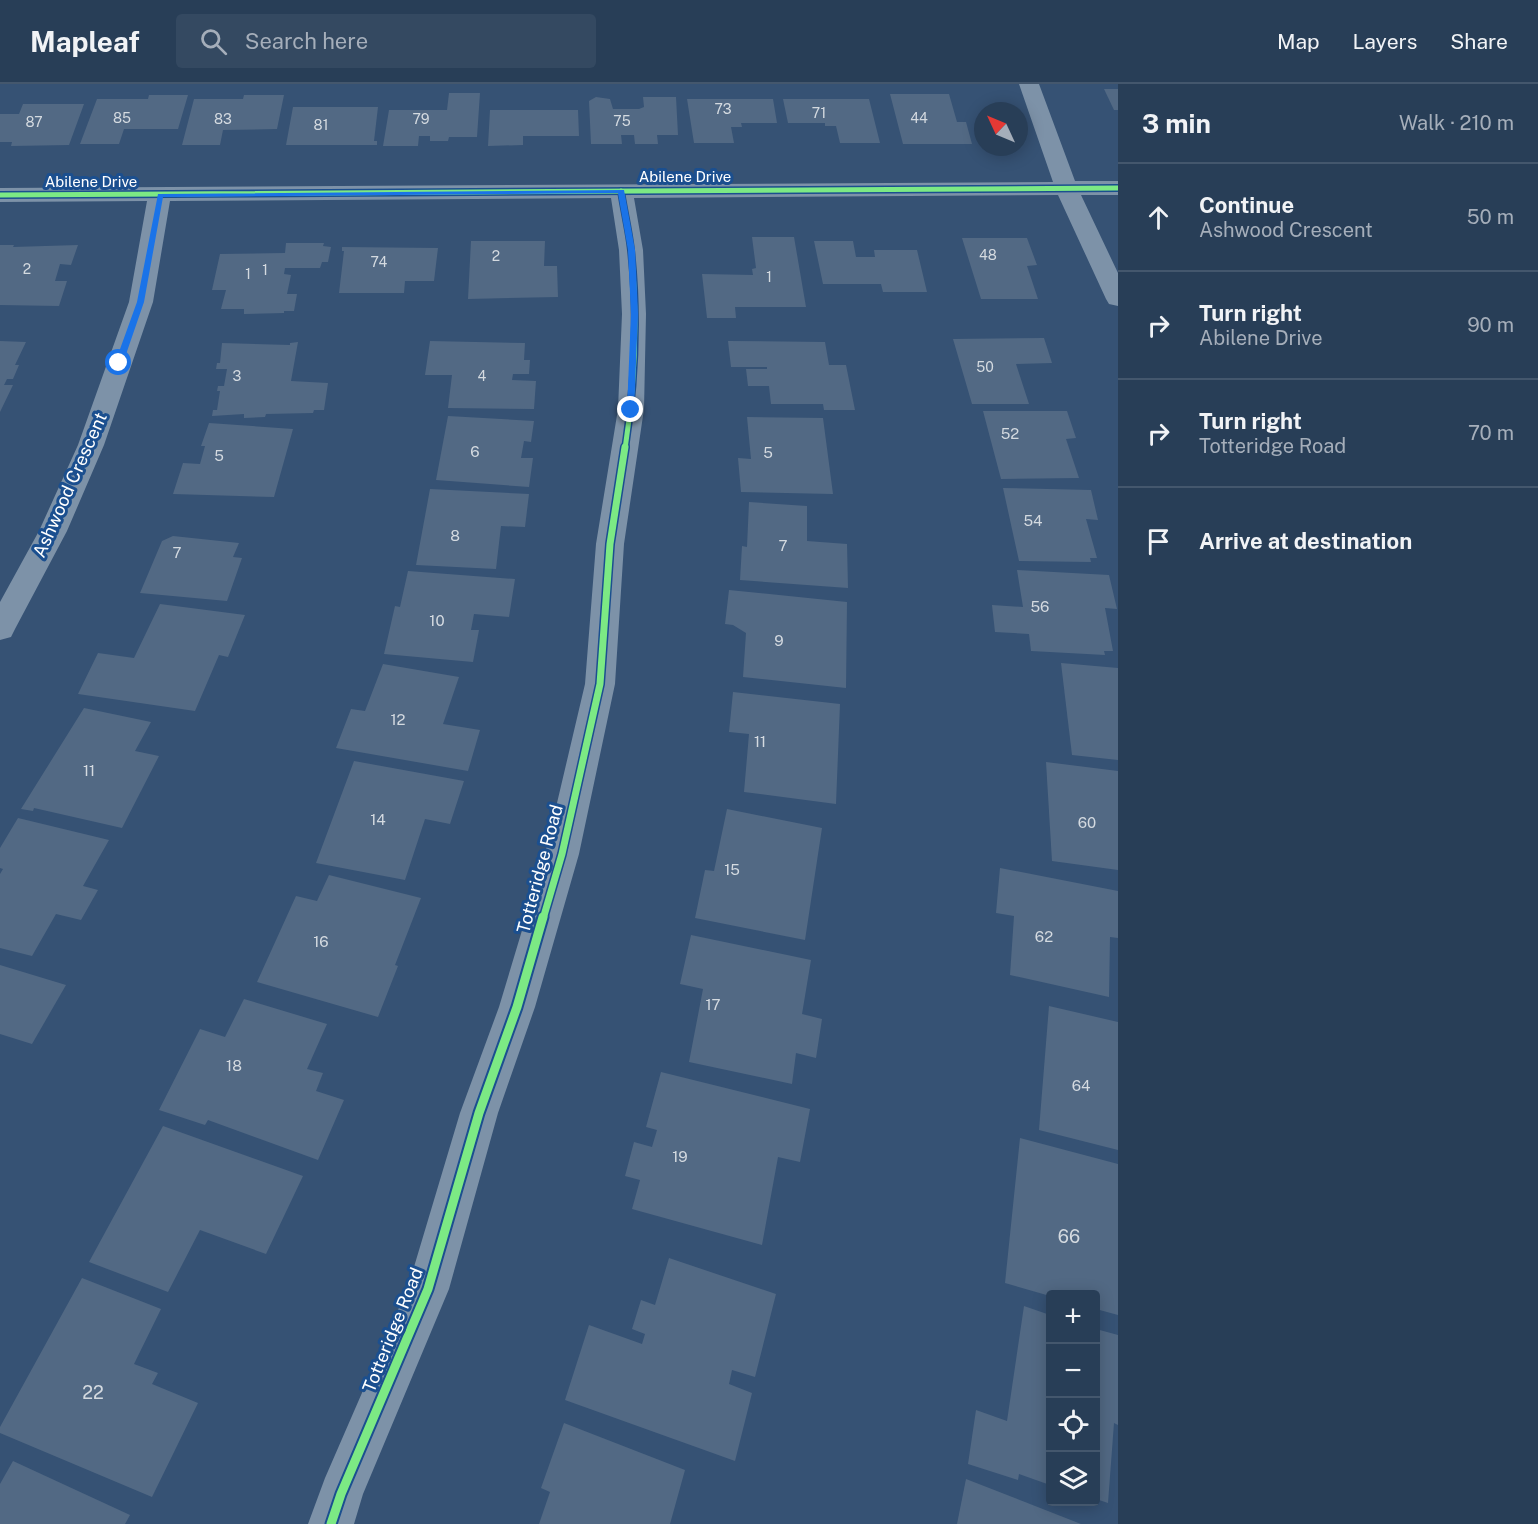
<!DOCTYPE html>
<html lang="en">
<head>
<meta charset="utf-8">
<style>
  body { margin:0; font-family:"Public Sans",sans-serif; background:#344961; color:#f1f3f6 }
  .controls { position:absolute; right:18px; bottom:18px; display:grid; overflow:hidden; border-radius:6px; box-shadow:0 3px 15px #0003 }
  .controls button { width:54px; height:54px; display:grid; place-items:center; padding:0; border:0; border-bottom:2px solid #44576d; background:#283e57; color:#f1f3f6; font:30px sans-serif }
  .compass { position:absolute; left:974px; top:18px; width:54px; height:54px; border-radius:50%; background:#283e57; box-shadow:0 3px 15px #0003; rotate:314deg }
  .stop { position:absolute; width:18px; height:18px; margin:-14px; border:4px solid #1a73e8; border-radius:50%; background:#fff }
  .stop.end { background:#1a73e8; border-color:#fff; box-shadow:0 2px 6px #0008 }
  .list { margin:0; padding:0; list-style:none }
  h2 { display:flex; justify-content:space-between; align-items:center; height:78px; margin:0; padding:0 24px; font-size:26px }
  h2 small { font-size:20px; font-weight:400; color:#a5aeba }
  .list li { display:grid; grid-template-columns:39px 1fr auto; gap:18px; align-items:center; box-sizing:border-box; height:108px; padding:0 24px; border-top:2px solid #44576d }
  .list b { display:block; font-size:22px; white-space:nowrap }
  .list p { margin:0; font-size:20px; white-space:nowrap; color:#a5aeba }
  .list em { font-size:20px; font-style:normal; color:#a5aeba }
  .icon { flex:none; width:33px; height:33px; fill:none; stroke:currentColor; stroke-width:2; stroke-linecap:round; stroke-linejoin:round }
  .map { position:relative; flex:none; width:1118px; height:1440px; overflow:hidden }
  header { display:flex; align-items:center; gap:36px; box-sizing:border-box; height:84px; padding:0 30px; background:#283e57; border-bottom:2px solid #44576d }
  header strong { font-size:28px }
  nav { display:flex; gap:33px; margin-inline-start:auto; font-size:21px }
  .search { width:420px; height:54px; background:#344961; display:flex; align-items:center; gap:15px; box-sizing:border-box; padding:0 21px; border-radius:6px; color:#a5aeba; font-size:22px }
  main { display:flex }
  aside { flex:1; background:#283e57 }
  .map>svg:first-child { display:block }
  .building { fill:#526984 }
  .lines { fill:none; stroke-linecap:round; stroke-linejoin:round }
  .minor { fill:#7d92a8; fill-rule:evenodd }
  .cycleway-far2-casing { stroke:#1b4f8f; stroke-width:8 }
  .cycleway-far1-casing { stroke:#1b4f8f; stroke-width:10 }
  .cycleway-casing { stroke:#1b4f8f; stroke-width:13 }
  .cycleway-far2 { stroke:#7ce984; stroke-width:5 }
  .cycleway-far1 { stroke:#7ce984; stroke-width:7 }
  .cycleway { stroke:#7ce984; stroke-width:9 }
  .route { fill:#1a73e8 }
  .labels { text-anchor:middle; stroke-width:6; stroke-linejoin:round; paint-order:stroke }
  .far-number-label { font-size:14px; fill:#d4dae0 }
  .far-street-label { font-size:15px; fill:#fff; stroke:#1b4f8f }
  .number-label { font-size:15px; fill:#d4dae0 }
  .street-label { font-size:18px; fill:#fff; stroke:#1b4f8f }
  .near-number-label { font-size:18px; fill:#d4dae0 }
</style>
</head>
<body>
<header>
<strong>Mapleaf</strong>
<div class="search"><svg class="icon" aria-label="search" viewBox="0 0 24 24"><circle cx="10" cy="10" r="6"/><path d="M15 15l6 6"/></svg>Search here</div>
<nav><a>Map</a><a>Layers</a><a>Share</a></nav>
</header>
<main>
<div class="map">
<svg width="1118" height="1440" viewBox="0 0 1118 1440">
  <rect width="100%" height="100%" fill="#365274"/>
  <g class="building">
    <polygon points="1104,5 1118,5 1118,26 1114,26"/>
    <polygon points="449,9 480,9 477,53 449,53 448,57 430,57 430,52 419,52 418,62 383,62 389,26 447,26"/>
    <polygon points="890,10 949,10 957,38 966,38 972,60 903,60"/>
    <polygon points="149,11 188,11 178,45 124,45 119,60 80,60 97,15 148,15"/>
    <polygon points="244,11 284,11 277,45 223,46 220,61 182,61 194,15 243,15"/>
    <polygon points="596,13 610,15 613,25 639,25 644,23 643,13 676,13 678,51 657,51 658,60 635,60 634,51 621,51 622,60 591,60 589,17"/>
    <polygon points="687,15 773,15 777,39 741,39 742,43 731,43 734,59 694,59"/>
    <polygon points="783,15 869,15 880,59 840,59 836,42 825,42 825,39 788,39"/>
    <polygon points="23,20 84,20 69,61 11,62 12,58 0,58 0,30 19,30"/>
    <polygon points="293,23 378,23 374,57 377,57 377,61 286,61"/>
    <polygon points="490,26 578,26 579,52 523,52 523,61 488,62"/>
    <polygon points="752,153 794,153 806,223 735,223 736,234 707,234 702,190 753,191 752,185 756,184"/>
    <polygon points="962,154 1027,154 1037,181 1027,182 1038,215 981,215"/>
    <polygon points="471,157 545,157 544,182 557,182 558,213 468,215"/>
    <polygon points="814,157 853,157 856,173 875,173 874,166 917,166 927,208 883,208 881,200 823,200"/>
    <polygon points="286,159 324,159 323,162 331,163 328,178 322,178 320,184 285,184 284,190 291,191 287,210 297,210 294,227 284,227 284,229 244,230 244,225 221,225 226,206 212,206 220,170 285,169"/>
    <polygon points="0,161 14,161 13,163 78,161 71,181 60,180 55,197 67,197 59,222 0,221"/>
    <polygon points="342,163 438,164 434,197 405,197 404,209 339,209 344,167 342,167"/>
    <polygon points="1044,254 1052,279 1016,280 1029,320 972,320 953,255"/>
    <polygon points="0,257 26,258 15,281 19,281 13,295 7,295 4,301 13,301 0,328"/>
    <polygon points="430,257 525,259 524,276 530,276 529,290 513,290 512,296 536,297 534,325 448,324 452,291 425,291"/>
    <polygon points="728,257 825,258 829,281 846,281 855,326 824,326 823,320 771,320 769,302 748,302 746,285 767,285 767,283 731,283"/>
    <polygon points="298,258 291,297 328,299 324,326 314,326 313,329 266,330 265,333 244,334 244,330 212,332 213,326 217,326 220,307 217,307 218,302 224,302 227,285 216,285 217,279 220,279 222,259 290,261 290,259"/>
    <polygon points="983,327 1067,327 1076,354 1066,355 1079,394 1001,395"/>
    <polygon points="448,332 534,337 531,358 524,357 521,374 533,374 529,403 436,396"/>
    <polygon points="747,333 823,334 833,410 741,408 738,374 751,375"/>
    <polygon points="209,339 293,345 274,413 173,410 183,379 200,380 205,362 201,362"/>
    <polygon points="1003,404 1091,406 1098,436 1086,435 1097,474 1090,474 1091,478 1019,477"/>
    <polygon points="430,405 529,410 525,443 501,442 496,485 416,481"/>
    <polygon points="749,418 807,422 807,457 847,460 848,504 740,496 742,462 747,463"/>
    <polygon points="173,452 239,459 233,473 242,474 227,517 140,509 162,457"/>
    <polygon points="1017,486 1109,491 1117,525 1105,524 1113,567 1104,567 1105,571 1031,567 1029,550 995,548 992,521 1023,523"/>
    <polygon points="408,487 515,495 509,533 474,530 471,546 479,546 473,578 384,570 395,522 400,523"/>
    <polygon points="729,506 847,518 846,604 743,593 746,549 733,541 725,540"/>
    <polygon points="160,520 245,531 228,573 219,571 195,627 78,610 98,569 134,574"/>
    <polygon points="1061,579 1118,584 1118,676 1072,671"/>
    <polygon points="383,580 459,593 443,640 480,646 468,687 336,664 351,625 365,627"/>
    <polygon points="733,608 840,620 836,720 744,708 749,650 729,648"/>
    <polygon points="84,624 151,638 135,667 159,672 122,744 34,724 33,727 21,725"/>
    <polygon points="354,677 464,697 450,740 425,735 405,796 316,779"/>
    <polygon points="1046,678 1118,687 1118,786 1052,777"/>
    <polygon points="727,725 822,744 805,856 695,834 705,786 714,787"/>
    <polygon points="18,734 109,756 83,802 98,806 81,836 56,830 32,872 0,864 0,790 3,785 0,784 0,764"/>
    <polygon points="1000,784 1118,807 1118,854 1110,853 1109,913 1010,891 1014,832 996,829"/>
    <polygon points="329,791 421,814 395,881 398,882 378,933 257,898 296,812 317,817"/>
    <polygon points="691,851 811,876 802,930 822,935 816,974 796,969 792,1000 689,978 703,905 680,900"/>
    <polygon points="0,881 66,901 32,960 0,950"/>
    <polygon points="244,915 327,940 307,985 323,989 316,1007 344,1016 318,1076 208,1036 205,1041 159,1026 200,945 225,953"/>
    <polygon points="1049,922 1118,938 1118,1066 1039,1046"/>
    <polygon points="661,988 810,1025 800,1078 778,1073 762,1161 632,1125 640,1096 625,1092 634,1058 652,1063 657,1046 646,1043"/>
    <polygon points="163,1042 303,1092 266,1170 200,1146 168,1208 89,1178"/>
    <polygon points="1020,1054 1118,1080 1118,1231 1096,1225 1096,1210 1050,1212 1005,1199"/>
    <polygon points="669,1174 776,1210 755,1293 732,1286 729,1300 752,1309 735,1377 565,1316 589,1241 642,1260 645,1250 632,1245 641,1216 655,1221"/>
    <polygon points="82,1194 161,1225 134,1280 158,1289 152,1300 198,1319 152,1413 0,1349 0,1343"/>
    <polygon points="1024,1222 1050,1231 1050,1401 1019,1390 1018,1396 968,1380 976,1326 1007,1337"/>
    <polygon points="1096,1245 1118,1251 1118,1341 1114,1339 1108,1419 1096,1415"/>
    <polygon points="564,1339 685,1386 670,1440 539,1440 550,1408 541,1404"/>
    <polygon points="13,1377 130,1431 125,1440 0,1440 0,1400"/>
    <polygon points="966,1395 1081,1440 957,1440"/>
  </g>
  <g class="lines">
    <polygon class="minor" points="1019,0 1039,0 1075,97 1118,97 1118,111 1081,111 1118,189 1118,222 1109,220 1106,215 1058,111 634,114 643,166 646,230 644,325 624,460 615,600 579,770 535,923 498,1029 449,1205 363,1410 354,1440 308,1440 325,1394 408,1203 460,1029 499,923 545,770 585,600 596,460 618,325 622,230 619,166 611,114 170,117 153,218 104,361 67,447 15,545 11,553 0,556 0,518 39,447 78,361 129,218 147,117 0,118 0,104 1053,98"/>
    <defs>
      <g id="cycleway-far2">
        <path d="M 621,107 C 624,127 629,147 631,166 C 638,231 635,300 625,365"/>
        <polyline points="0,111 1118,104"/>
      </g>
      <polyline id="cycleway-far1" points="543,835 562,770 600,600 610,460 625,363"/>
      <polyline id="cycleway" points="331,1440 341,1410 428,1205 479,1029 517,923 543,833"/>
    </defs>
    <use href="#cycleway-far2" class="cycleway-far2-casing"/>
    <use href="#cycleway-far1" class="cycleway-far1-casing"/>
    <use href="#cycleway" class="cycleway-casing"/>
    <use href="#cycleway-far2" class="cycleway-far2"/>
    <use href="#cycleway-far1" class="cycleway-far1"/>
    <use href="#cycleway" class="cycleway"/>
  </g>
  <polygon class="route" points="624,106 635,166 638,230 634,327 627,326 631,230 628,166 618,109 163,113 144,218 123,279 119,281 115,279 137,218 158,110"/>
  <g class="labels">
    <g class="far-number-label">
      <text x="723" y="30">73</text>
      <text x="819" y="34">71</text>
      <text x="122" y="39">85</text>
      <text x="919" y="39">44</text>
      <text x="223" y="40">83</text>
      <text x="421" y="40">79</text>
      <text x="622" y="42">75</text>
      <text x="34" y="43">87</text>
      <text x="321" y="46">81</text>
      <text x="988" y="176">48</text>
      <text x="496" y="177">2</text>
      <text x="379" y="183">74</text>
      <text x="27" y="190">2</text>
      <text x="265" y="191">1</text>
      <text x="248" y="195">1</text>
      <text x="769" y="198">1</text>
      <text x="985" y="288">50</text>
      <text x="237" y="297">3</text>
      <text x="482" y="297">4</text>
    </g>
    <g class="far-street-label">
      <text x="685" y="98">Abilene Drive</text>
      <text x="91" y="103">Abilene Drive</text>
    </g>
    <g class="number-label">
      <text x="1010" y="355">52</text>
      <text x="475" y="373">6</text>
      <text x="768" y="374">5</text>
      <text x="219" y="377">5</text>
      <text x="1033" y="442">54</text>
      <text x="455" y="457">8</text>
      <text x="783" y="467">7</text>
      <text x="177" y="474">7</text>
      <text x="1040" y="528">56</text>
      <text x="437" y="542">10</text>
      <text x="779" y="562">9</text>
      <text x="398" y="641">12</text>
      <text x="760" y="663">11</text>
      <text x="89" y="692">11</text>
      <text x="378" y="741">14</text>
      <text x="1087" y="744">60</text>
      <text x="732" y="791">15</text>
      <text x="1044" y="858">62</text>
      <text x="321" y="863">16</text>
      <text x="713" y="926">17</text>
      <text x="234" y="987">18</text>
      <text x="1081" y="1007">64</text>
      <text x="680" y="1078">19</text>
    </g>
    <g class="street-label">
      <text transform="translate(70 401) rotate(-66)" y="6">Ashwood Crescent</text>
      <text transform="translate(540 785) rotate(-75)" y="6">Totteridge Road</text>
      <text transform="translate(393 1246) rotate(-68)" y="6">Totteridge Road</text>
    </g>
    <g class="near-number-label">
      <text x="1069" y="1159">66</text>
      <text x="93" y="1315">22</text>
    </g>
  </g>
</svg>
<div class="controls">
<button>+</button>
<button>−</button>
<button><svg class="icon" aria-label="locate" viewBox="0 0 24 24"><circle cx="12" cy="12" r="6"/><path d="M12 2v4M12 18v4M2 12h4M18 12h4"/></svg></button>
<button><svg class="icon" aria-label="layers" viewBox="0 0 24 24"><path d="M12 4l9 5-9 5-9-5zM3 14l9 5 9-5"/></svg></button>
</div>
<svg class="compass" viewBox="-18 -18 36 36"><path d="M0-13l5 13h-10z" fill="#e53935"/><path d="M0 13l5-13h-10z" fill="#a5aeba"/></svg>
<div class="stop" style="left:119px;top:279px"></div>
<div class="stop end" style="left:631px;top:326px"></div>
</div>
<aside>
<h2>3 min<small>Walk · 210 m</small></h2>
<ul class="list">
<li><svg class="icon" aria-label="ahead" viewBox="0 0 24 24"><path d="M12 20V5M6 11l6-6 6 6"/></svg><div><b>Continue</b><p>Ashwood Crescent</p></div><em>50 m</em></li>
<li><svg class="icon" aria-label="right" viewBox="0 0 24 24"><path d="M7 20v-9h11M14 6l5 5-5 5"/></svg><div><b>Turn right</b><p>Abilene Drive</p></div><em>90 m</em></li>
<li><svg class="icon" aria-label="right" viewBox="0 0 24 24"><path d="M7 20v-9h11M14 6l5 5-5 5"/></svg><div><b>Turn right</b><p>Totteridge Road</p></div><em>70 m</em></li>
<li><svg class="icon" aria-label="arrive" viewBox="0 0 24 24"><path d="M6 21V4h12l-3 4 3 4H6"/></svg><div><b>Arrive at destination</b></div></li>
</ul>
</aside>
</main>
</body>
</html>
